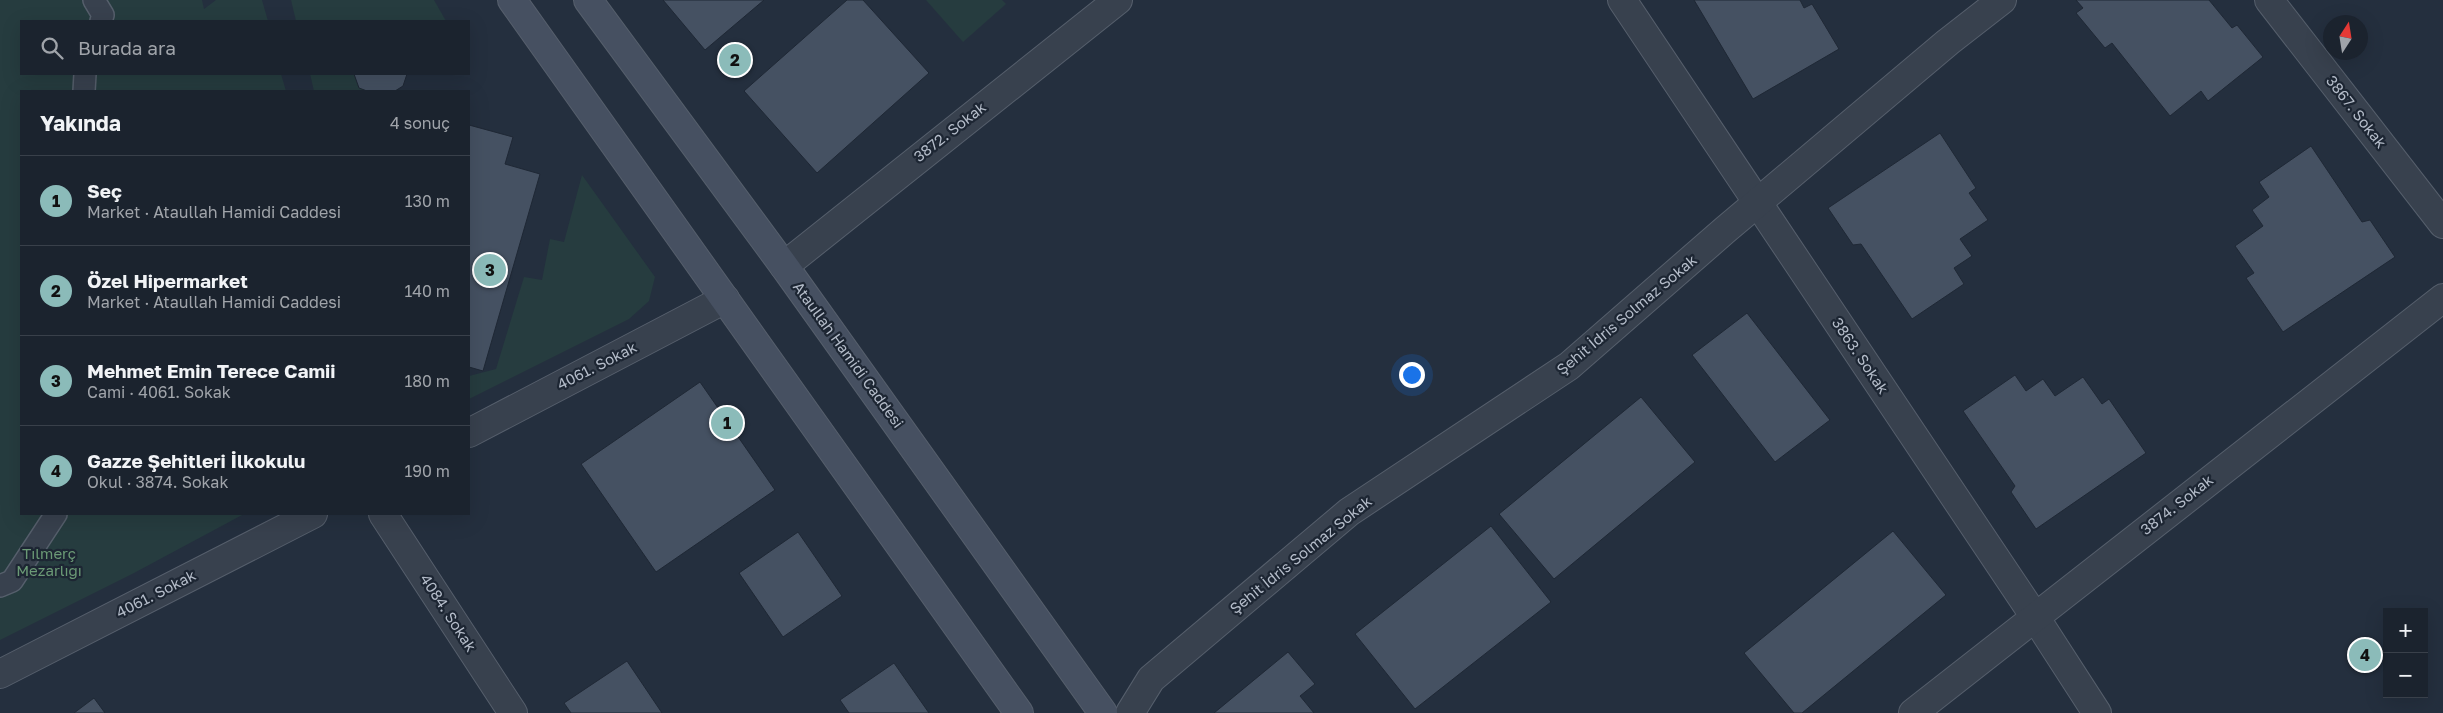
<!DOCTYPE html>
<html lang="tr">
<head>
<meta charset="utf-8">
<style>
  body { margin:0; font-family:"Golos Text",sans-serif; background:#282f3a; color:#f1f3f6 }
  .controls { position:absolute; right:15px; bottom:15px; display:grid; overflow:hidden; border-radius:0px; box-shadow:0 5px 20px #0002 }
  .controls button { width:45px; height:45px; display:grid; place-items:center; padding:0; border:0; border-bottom:1px solid #39404a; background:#1b232e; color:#f1f3f6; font:25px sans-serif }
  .compass { position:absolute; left:2323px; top:15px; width:45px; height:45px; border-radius:50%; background:#1b232e; box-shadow:0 5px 20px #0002; rotate:12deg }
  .you { position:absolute; left:1411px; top:374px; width:18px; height:18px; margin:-12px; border:4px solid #fff; border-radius:50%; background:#1a73e8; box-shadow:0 0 0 8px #1a73e833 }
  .badge { display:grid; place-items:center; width:32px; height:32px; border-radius:50%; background:#8bbbb9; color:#111; font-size:16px; font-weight:700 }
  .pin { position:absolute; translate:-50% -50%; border:2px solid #fff; box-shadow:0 1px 5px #0006 }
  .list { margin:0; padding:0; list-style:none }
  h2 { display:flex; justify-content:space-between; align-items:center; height:65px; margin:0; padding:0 20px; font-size:21px }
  h2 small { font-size:16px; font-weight:400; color:#a0a4aa }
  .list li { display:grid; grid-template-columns:32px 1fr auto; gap:15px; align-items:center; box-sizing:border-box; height:90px; padding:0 20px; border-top:1px solid #39404a }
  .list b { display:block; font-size:19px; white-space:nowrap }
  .list p { margin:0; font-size:16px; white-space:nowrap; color:#a0a4aa }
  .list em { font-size:16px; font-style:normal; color:#a0a4aa }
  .icon { flex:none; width:28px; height:28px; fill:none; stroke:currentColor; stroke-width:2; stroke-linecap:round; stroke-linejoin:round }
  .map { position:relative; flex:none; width:2443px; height:713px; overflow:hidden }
  .search { position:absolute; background:#1b232e; box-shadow:0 5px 20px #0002; left:20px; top:20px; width:450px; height:55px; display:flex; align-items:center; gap:12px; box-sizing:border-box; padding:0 18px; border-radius:0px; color:#a0a4aa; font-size:19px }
  .panel { position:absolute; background:#1b232e; box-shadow:0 5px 20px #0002; left:20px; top:90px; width:450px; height:425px; border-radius:0px }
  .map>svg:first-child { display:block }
  .green { fill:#263c3f }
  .building { fill:#455162; stroke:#1f2835 }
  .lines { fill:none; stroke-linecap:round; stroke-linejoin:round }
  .lane-casing { stroke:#565f6c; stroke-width:24 }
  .street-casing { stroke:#565f6c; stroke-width:30 }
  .secondary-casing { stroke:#565f6c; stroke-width:30 }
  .lane { stroke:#38414e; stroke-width:21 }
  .street { stroke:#38414e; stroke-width:28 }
  .secondary { stroke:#465061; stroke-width:28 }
  .labels { text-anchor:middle; stroke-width:4.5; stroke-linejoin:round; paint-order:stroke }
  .street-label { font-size:15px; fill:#b4bcc9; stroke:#1d2633 }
  .park-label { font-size:15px; fill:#6b9a76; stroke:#1d2633 }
</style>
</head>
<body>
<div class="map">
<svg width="2443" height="713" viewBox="0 0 2443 713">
  <rect width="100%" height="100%" fill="#242f3e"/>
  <g class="green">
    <polygon points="0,0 202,0 204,9 216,0 262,0 268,21 21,21 21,74 281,74 286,91 21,91 21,514 244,514 134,573 0,640"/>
    <polygon points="291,0 434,0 446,21 296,21"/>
    <polygon points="926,0 1002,0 1006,4 963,42"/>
    <polygon points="310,74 354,74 359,88 367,91 314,91"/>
    <polygon points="582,175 655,277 649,301 629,319 469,399 469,376 496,369 524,277 542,280 550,239 564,242"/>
  </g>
  <g class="building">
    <polygon points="663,0 764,0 705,50"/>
    <polygon points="847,0 863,0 929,73 817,173 744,91"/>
    <polygon points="1694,0 1800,0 1804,8 1812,4 1839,49 1753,99"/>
    <polygon points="2076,0 2209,0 2232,28 2237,25 2263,57 2208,101 2201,91 2170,116 2112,43 2105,48 2076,13 2083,8"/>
    <polygon points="354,74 407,74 403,86 395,91 367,91 359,88"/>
    <polygon points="469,125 513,137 505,164 540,174 483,371 469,367"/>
    <polygon points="1940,133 1976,188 1969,193 1988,220 1960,239 1972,256 1954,268 1964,284 1912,319 1861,244 1853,245 1828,208"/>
    <polygon points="2311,146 2362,222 2370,220 2395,257 2283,332 2246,278 2254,273 2235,246 2263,226 2252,210 2269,197 2259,182"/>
    <polygon points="1747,313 1830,420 1775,462 1692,355"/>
    <polygon points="2015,375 2026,391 2043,379 2055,396 2083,377 2102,404 2109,399 2146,453 2036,529 2011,492 2015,486 1963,411"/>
    <polygon points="700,382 775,490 656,572 581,464"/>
    <polygon points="1641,397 1695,462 1554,579 1499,514"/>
    <polygon points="1491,526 1551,602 1415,709 1355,634"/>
    <polygon points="1893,531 1946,595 1802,713 1794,713 1744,653"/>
    <polygon points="798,532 842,596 783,637 739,573"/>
    <polygon points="1288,652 1315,684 1300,696 1314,713 1214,713"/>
    <polygon points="627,661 662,713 571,713 564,703"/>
    <polygon points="894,663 929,713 849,713 840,700"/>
    <polygon points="94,698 105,713 74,713"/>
  </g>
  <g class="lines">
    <defs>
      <g id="lane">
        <polyline points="94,0 103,15 101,21"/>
        <polyline points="84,91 85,74"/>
        <polyline points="0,586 12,581 56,514"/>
      </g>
      <g id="street">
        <polyline points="1622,0 2035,617 2097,713"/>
        <polyline points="2269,0 2443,224"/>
        <polyline points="784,266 1118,0"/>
        <polyline points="469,433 725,299"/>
        <polyline points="383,514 513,713"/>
        <polyline points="0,674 313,514"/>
        <polyline points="1130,713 1151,679 1349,512 1569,366 1725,230 1948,42 2002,0"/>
        <polyline points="1913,713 2443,298"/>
      </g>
      <g id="secondary">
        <polyline points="512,0 1019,713"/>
        <polyline points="588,0 784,266 1103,713"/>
      </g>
    </defs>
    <use href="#lane" class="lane-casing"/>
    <use href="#street" class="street-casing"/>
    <use href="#secondary" class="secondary-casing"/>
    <use href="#lane" class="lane"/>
    <use href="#street" class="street"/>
    <use href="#secondary" class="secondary"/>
  </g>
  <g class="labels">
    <g class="street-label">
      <text transform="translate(2356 112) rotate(52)" y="5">3867. Sokak</text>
      <text transform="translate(950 132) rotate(-38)" y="5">3872. Sokak</text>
      <text transform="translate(1627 315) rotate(-40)" y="5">Şehit İdris Solmaz Sokak</text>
      <text transform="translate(848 355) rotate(54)" y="5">Ataullah Hamidi Caddesi</text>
      <text transform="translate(1860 356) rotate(56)" y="5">3863. Sokak</text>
      <text transform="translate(597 366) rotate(-27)" y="5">4061. Sokak</text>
      <text transform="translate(2177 505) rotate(-38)" y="5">3874. Sokak</text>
      <text transform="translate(1301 555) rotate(-39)" y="5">Şehit İdris Solmaz Sokak</text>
      <text transform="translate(156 594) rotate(-27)" y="5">4061. Sokak</text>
      <text transform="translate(448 613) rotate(57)" y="5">4084. Sokak</text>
    </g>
    <g class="park-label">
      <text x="49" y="559">Tılmerç<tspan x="49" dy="17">Mezarlığı</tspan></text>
    </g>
  </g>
</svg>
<div class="controls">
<button>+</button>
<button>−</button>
</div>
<svg class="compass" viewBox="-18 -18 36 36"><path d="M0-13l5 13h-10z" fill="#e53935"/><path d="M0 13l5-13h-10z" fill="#a0a4aa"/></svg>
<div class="you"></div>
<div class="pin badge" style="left:727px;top:423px">1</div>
<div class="pin badge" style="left:735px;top:60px">2</div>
<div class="pin badge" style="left:490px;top:270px">3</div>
<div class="pin badge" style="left:2365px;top:655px">4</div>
<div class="search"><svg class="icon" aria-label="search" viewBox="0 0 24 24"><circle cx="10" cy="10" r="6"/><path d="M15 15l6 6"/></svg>Burada ara</div>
<section class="panel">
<h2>Yakında<small>4 sonuç</small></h2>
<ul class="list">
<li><span class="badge">1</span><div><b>Seç</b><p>Market · Ataullah Hamidi Caddesi</p></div><em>130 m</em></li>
<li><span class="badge">2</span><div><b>Özel Hipermarket</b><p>Market · Ataullah Hamidi Caddesi</p></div><em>140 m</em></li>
<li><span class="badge">3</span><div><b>Mehmet Emin Terece Camii</b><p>Cami · 4061. Sokak</p></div><em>180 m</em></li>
<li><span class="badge">4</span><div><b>Gazze Şehitleri İlkokulu</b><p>Okul · 3874. Sokak</p></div><em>190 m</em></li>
</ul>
</section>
</div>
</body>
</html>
